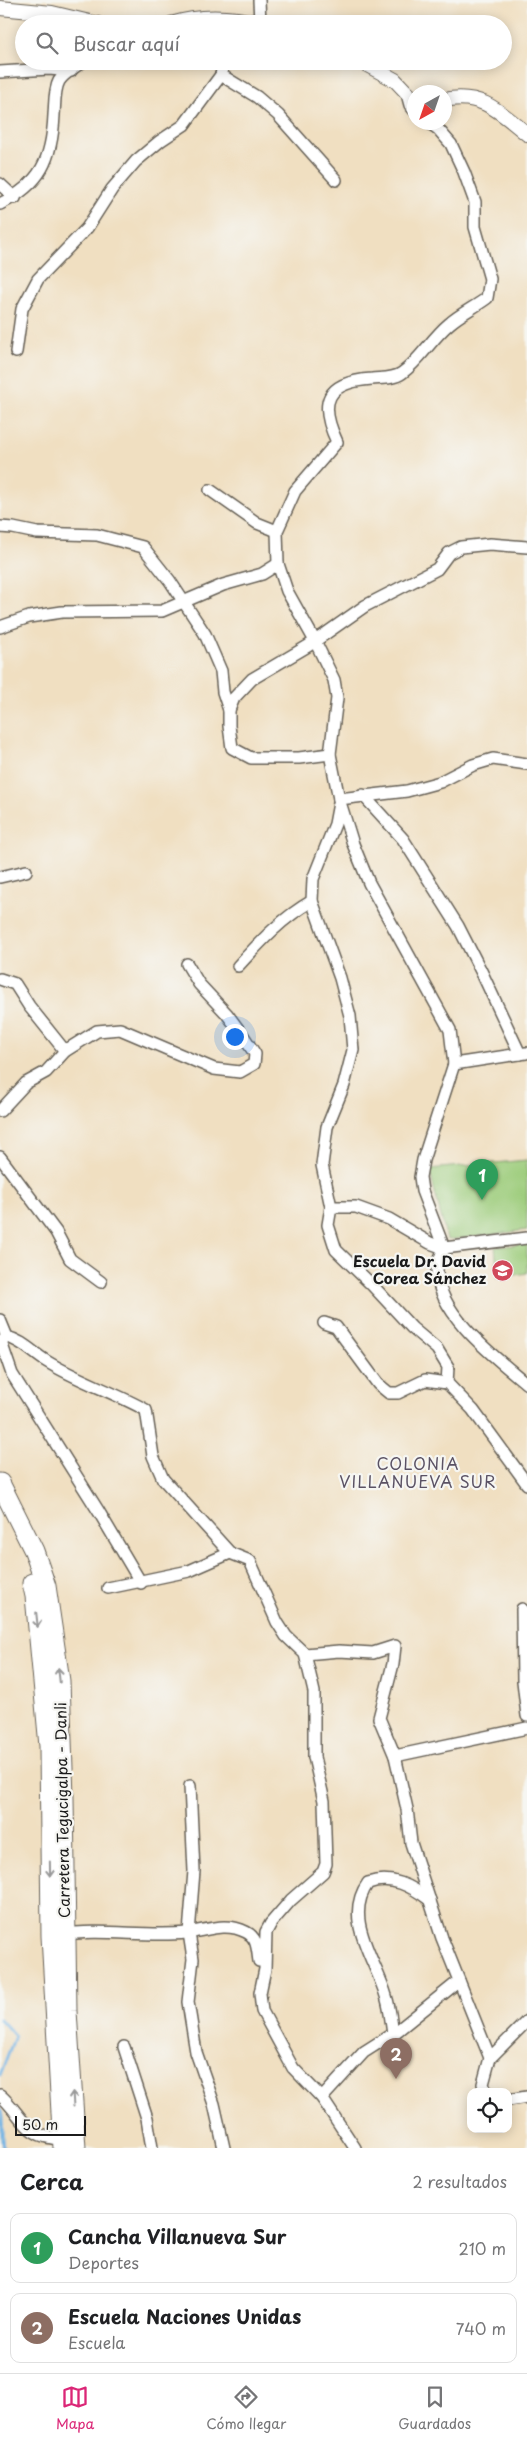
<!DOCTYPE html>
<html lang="es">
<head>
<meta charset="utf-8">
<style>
  body { margin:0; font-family:"Playpen Sans",sans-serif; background:#f6f6f6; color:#202124 }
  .controls { position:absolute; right:15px; bottom:15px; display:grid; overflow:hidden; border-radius:10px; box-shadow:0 2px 12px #0003 }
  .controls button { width:45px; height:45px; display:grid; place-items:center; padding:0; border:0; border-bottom:1px solid #e0e0e0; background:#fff; color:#202124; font:25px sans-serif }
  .compass { position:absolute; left:407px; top:85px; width:45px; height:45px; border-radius:50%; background:#fff; box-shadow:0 2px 12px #0003; rotate:220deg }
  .scale { position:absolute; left:15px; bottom:12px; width:71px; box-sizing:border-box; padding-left:5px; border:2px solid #1c1c1c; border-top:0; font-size:14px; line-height:18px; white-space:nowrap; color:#1c1c1c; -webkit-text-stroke:4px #f6f6f2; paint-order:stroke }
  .you { position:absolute; left:234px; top:1036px; width:18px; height:18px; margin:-12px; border:4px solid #fff; border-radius:50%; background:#1a73e8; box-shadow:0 0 0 8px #1a73e833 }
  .badge { display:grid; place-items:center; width:32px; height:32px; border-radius:50%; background:#db2777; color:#fff; font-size:16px; font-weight:700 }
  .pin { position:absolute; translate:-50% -41px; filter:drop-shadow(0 1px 2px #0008) }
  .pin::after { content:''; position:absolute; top:26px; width:18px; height:15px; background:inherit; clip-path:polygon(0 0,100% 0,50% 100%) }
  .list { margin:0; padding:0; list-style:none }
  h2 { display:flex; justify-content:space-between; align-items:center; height:65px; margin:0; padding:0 20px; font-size:21px }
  h2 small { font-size:16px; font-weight:400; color:#757577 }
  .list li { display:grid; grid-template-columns:32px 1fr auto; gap:15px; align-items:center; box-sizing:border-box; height:70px; margin:0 10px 10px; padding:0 10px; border:1px solid #e0e0e0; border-radius:10px }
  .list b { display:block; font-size:19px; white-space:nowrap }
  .list p { margin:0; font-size:16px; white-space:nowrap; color:#757577 }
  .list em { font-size:16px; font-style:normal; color:#757577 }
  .icon { flex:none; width:28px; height:28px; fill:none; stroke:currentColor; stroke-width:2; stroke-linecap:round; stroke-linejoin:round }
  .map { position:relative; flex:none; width:527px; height:2148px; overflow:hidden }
  .search { position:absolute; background:#fff; box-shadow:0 2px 12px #0003; left:15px; right:15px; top:15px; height:55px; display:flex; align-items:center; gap:12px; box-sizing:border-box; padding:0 18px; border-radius:28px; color:#757577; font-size:19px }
  .sheet { height:225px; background:#fff }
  nav { display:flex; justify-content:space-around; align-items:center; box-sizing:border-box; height:70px; border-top:1px solid #e0e0e0; background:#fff; font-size:14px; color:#757577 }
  nav a { display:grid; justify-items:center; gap:2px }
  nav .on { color:#db2777 }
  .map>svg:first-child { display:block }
  .green { fill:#9ccc7a; stroke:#5c744b }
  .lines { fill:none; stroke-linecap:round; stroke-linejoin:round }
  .stream { stroke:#71b4e6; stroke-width:3 }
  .minor-casing { stroke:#666056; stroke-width:14 }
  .tertiary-casing { stroke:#666056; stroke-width:16 }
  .trunk-casing { stroke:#666056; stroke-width:21 }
  .minor { stroke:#fff; stroke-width:11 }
  .tertiary { stroke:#fff; stroke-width:14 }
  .trunk { stroke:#fff; stroke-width:19 }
  .oneway { stroke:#999 }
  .labels { text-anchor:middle; stroke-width:4.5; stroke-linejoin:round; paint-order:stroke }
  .poi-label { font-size:15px; font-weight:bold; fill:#1c1c1c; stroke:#f6f6f2; text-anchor:end }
  .street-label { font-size:15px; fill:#1c1c1c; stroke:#f6f6f2 }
  .neighbourhood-label { font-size:16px; letter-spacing:1px; fill:#5b5264; stroke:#f6f6f2 }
</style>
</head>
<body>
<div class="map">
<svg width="527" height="2148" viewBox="0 0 527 2148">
  <rect width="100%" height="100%" fill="#f6f6f2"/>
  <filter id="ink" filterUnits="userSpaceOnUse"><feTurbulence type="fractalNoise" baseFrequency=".02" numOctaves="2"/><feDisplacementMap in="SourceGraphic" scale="10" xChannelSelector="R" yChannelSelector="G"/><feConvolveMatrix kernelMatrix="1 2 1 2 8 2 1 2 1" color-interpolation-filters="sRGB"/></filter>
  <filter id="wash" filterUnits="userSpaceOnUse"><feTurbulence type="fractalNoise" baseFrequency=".0096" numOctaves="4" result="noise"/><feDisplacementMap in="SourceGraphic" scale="20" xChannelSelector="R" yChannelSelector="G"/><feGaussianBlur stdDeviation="1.12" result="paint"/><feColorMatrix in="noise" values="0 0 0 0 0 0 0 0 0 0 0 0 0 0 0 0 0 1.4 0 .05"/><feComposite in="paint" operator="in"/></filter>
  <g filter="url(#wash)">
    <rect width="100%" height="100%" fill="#f0dfc1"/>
    <g class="green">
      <polygon points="527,1160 527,1230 447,1240 429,1169"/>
      <polygon points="527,1244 527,1273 498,1278 495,1247"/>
    </g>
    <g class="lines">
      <g class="stream">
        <polyline points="0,2019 15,2036 0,2075"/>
        <path d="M 0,2107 C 5,2121 0,2134 3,2148"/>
      </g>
    </g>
  </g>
  <g filter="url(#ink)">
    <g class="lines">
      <defs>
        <g id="minor">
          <polyline points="259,0 260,23"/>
          <polyline points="0,72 49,69 71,71"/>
          <polyline points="221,75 257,97 278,115 336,180"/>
          <polyline points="407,94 410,105 414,110"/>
          <path d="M 428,122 L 438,129 L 451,144 L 464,172 L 475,202 L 475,227 L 490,279 L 487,298 C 475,307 460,314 449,324 C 432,338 420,360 402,373 C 394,379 381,378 372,379 C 326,382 318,402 337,442 L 295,491 L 277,531 L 278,564 L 287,591 L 315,641 L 334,680 L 337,698 L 330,754 L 339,799 L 353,844 L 369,883 L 450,1030 L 454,1064 L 423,1160 L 420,1177 L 422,1191 L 444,1248 C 442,1254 437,1263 437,1270 C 437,1314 496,1358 527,1384"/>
          <polyline points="0,184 15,198"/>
          <path d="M 0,204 C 41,184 52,159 54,115 C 55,104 54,90 59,81 C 63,74 77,66 83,61"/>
          <polyline points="16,352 22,309 38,279 87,228 112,189 136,161 160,141 184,125 221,75 224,61"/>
          <polyline points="210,490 257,523 277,531"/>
          <polyline points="0,527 13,528 37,533 97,535 143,547 170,581 205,634 221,671 223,692 229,710 229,726 232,748 251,758 299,758 330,754"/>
          <polyline points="0,627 29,617 62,612 162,611 223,585 262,574 278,564"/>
          <polyline points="229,710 234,698 252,679 308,646 365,606 437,569 449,553 461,547 490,544 527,547"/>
          <polyline points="363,795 403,839 458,926 482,973 520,1054"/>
          <polyline points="339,799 407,791 440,782 473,765 493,759 527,764"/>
          <polyline points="339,803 335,824 313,879 312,901 340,978 350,1016 353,1050 344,1085 327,1127 322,1165 331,1207 328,1225 336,1250 372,1285 412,1328 437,1349 448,1367 447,1383"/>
          <polyline points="0,877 26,871"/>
          <path d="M 238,966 C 261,941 282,918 312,901"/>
          <polyline points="0,979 15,984 29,1006 65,1051"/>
          <polyline points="454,1064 526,1053"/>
          <polyline points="0,1111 26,1083 46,1072 65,1051 97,1031 120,1029 214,1069 240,1072 254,1064 255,1054 244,1037 227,1014 199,984 187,964"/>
          <polyline points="0,1157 56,1232 70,1259 101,1282"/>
          <polyline points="331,1207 356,1207 389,1219 430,1243 444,1248 527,1238"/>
          <polyline points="0,1320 7,1337 1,1342 12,1374 99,1512 141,1583"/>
          <polyline points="324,1323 336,1327 378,1384 389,1393 398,1393 425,1380 447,1383 473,1410 527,1484"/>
          <path d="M 7,1337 C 23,1341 33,1353 46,1361 C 78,1381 114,1392 146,1410 L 153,1456 L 163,1479 L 230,1553"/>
          <polyline points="108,1588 189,1571 230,1553 250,1561 277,1622 286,1636 305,1654 314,1692 314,1757 324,1801 326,1864 323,1872 291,1900 271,1923 266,1932 265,1969 260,1993 262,2011 293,2068 322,2098 355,2148"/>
          <polyline points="522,1609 523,1681 527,1716"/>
          <polyline points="305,1654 339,1651 373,1653 395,1646 393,1664 379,1718 395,1756 407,1809 411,1843 442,1938 490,2058 483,2084 486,2092"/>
          <polyline points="395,1756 527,1728"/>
          <polyline points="190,1786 194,1871 189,1933 193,1959 188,2002 196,2052 214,2104 224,2148"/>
          <path d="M 60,1935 C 100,1928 145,1937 186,1933 C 206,1931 225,1921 246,1932 C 258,1938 257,1949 259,1961"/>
          <path d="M 393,2034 C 391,2021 390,2008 386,1996 C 376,1960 342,1919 368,1883 C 392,1875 411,1886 430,1900"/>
          <polyline points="124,2047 147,2118 152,2148"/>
          <polyline points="490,2058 527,2021"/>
          <path d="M 0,2095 C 24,2116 24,2138 62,2139"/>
          <polyline points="322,2098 364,2052 397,2031 459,1981"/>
          <polyline points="508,2100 527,2097"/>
        </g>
        <g id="tertiary">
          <polyline points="0,8 52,13 98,24"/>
          <path d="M 171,24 C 200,15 231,16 261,24"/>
          <polyline points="360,61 395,80 414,100"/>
          <path d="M 444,100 C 482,92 500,112 527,134"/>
        </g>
        <g id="trunk">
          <polyline points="0,1483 34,1551 46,1586 60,1681 64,1798 67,2011 76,2148"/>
          <polyline points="32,1583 35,1596 49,1746 51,1936 63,2148"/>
        </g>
      </defs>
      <use href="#minor" class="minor-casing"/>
      <use href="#tertiary" class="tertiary-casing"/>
      <use href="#trunk" class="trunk-casing"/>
      <use href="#minor" class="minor"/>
      <use href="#tertiary" class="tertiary"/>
      <use href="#trunk" class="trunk"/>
    </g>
    <defs><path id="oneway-shaft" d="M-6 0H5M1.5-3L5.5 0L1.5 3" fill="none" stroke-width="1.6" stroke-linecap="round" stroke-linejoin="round" transform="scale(1.25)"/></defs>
    <g class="oneway">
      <use href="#oneway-shaft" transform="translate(37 1620) rotate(84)"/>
      <use href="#oneway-shaft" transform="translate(59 1675) rotate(-96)"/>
      <use href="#oneway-shaft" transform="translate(50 1869) rotate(89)"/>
      <use href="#oneway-shaft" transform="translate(73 2099) rotate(-94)"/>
    </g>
  </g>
  <defs>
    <symbol id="school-disc" viewBox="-11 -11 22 22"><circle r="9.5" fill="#d1495b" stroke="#f6f6f2"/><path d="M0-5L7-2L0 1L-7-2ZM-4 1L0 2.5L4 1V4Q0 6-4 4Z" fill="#fff"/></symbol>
  </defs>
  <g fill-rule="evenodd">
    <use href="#school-disc" x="490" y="1258" width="25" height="25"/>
  </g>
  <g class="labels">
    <g class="poi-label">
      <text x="486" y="1267">Escuela Dr. David<tspan x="486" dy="17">Corea Sánchez</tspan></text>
    </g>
    <g class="street-label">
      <text transform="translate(63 1810) rotate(-91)" y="5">Carretera Tegucigalpa - Danli</text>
    </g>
    <g class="neighbourhood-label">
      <text x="418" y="1470">COLONIA<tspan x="418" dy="18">VILLANUEVA SUR</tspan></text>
    </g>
  </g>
</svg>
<div class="controls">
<button><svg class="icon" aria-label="locate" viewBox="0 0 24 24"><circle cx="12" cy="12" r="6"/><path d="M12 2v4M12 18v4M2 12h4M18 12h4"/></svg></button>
</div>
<svg class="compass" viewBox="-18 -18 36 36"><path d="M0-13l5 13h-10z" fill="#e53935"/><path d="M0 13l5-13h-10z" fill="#757577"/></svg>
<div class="scale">50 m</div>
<div class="you"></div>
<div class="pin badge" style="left:482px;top:1200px;background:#2e9e5b">1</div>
<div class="pin badge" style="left:396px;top:2079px;background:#8d6e63">2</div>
<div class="search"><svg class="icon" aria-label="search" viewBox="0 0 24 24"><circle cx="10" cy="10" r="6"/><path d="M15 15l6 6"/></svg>Buscar aquí</div>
</div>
<section class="sheet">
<h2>Cerca<small>2 resultados</small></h2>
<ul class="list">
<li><span class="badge" style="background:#2e9e5b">1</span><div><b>Cancha Villanueva Sur</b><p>Deportes</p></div><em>210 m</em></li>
<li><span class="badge" style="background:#8d6e63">2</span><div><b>Escuela Naciones Unidas</b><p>Escuela</p></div><em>740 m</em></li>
</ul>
</section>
<nav>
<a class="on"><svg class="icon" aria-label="map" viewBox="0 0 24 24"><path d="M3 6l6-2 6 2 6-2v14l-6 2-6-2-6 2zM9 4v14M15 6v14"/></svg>Mapa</a>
<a><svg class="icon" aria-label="directions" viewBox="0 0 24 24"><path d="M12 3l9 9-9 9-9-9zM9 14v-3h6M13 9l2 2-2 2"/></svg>Cómo llegar</a>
<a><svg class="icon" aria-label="saved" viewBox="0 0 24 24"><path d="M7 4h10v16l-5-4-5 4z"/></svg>Guardados</a>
</nav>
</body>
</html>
